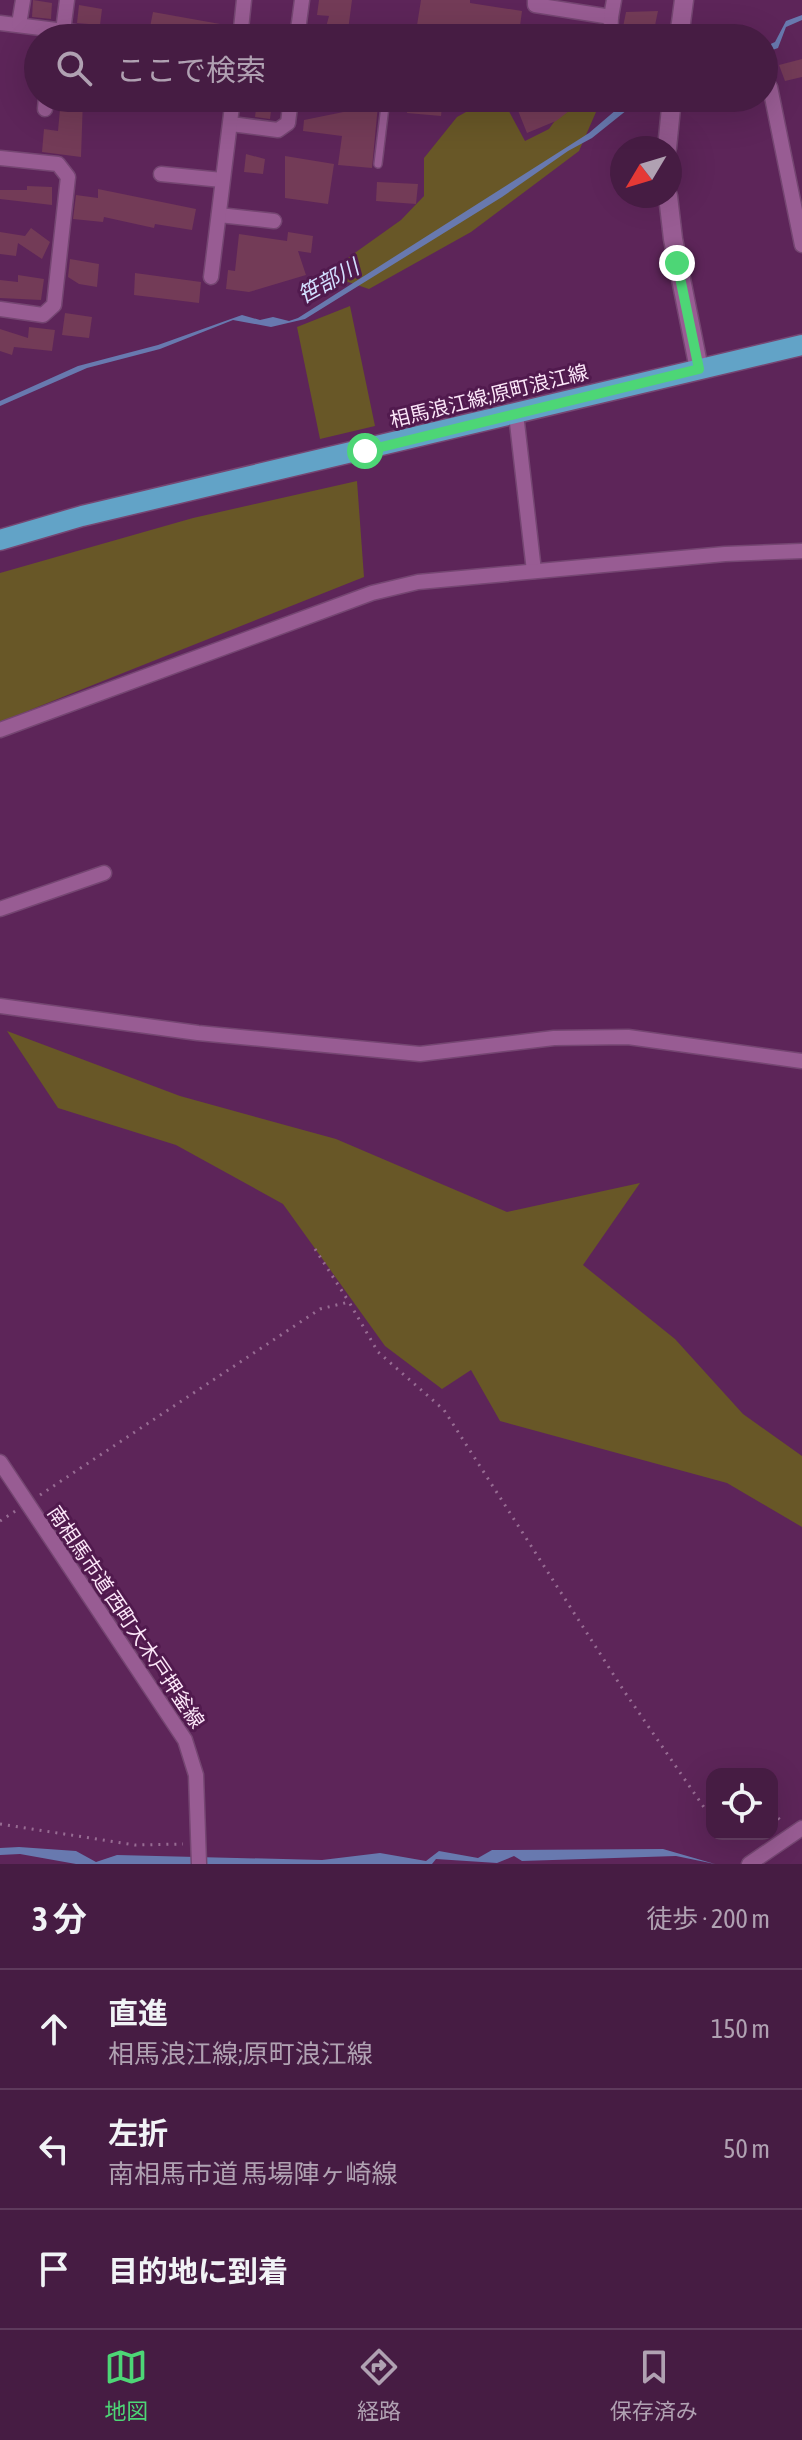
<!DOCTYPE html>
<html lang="ja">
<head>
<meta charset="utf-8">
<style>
  body { margin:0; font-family:"Asap Condensed","Noto Sans JP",sans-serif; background:#4d254a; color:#f1f3f6 }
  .controls { position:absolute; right:24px; bottom:24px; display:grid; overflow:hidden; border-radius:16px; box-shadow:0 8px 32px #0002 }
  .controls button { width:72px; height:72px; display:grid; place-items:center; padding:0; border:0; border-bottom:2px solid #5e3a5c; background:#461c43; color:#f1f3f6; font:40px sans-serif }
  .compass { position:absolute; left:610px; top:136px; width:72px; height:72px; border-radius:50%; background:#461c43; box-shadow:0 8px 32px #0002; rotate:232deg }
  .stop { position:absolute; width:24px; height:24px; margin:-18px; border:6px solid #4dd676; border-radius:50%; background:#fff }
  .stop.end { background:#4dd676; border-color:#fff; box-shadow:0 2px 8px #0008 }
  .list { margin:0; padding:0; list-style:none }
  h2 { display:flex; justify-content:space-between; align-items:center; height:104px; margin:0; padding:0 32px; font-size:34px }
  h2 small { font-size:26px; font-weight:400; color:#b0a1b2 }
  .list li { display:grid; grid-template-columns:52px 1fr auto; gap:24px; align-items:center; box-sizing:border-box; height:120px; padding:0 32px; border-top:2px solid #5e3a5c }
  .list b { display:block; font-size:30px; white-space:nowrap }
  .list p { margin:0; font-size:26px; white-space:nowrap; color:#b0a1b2 }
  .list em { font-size:26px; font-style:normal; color:#b0a1b2 }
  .icon { flex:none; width:44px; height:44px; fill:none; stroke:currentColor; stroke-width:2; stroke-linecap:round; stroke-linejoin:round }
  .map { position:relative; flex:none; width:802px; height:1864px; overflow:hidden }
  .search { position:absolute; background:#461c43; box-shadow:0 8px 32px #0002; left:24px; right:24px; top:24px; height:88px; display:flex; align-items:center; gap:20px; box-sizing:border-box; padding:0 28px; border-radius:44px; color:#b0a1b2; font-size:30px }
  .sheet { height:464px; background:#461c43 }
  nav { display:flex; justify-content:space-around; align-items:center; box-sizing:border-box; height:112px; border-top:2px solid #5e3a5c; background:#461c43; font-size:22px; color:#b0a1b2 }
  nav a { display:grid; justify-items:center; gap:4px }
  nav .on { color:#4dd676 }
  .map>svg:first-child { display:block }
  .green { fill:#685727 }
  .water { fill:#6879af }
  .building { fill:#733b57 }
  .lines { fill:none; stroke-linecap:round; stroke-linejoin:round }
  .service-casing { stroke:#754672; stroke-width:10 }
  .minor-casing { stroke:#754672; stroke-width:17 }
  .tertiary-casing { stroke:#754672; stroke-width:21 }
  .primary-casing { stroke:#754672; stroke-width:23 }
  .path { stroke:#976c93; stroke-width:3; stroke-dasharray:2 6; stroke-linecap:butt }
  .service { stroke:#985c93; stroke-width:7 }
  .minor { stroke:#985c93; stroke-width:14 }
  .tertiary { stroke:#985c93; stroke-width:18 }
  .primary { stroke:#62a3c7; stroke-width:20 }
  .route { stroke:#4dd676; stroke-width:10 }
  .labels { text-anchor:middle; stroke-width:6; stroke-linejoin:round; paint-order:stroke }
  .street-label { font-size:20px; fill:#fce7f9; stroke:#511a4e }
  .water-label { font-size:22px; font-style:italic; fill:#d2defe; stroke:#511a4e }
</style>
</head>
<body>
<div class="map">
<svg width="802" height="1864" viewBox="0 0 802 1864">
  <rect width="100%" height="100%" fill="#5d2559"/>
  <g class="green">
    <polygon points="484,102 504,102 525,141 549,129 559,115 589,104 596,112 579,151 471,232 369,289 348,282 335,288 321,287 321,277 401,220 424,196 424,158 457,117"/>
    <polygon points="350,306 375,426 320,439 297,327"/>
    <polygon points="357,481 364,577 0,722 0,573 193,518"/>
    <polygon points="7,1031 180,1096 336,1139 507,1212 640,1183 583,1265 675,1339 743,1414 802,1456 802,1527 727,1483 500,1421 471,1370 442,1389 385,1346 283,1204 176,1145 58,1108"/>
  </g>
  <g class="water">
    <polygon points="802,15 802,20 786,27 778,48 764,53 764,47 775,42 786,21"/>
    <polygon points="630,98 642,98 592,138 568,151 502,197 305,319 271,327 233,320 160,349 87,368 0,406 0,401 78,366 158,345 242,315 260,320 273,317 289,321 298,318 589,133"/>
    <polygon points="19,1847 76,1851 96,1862 117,1855 322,1860 380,1853 426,1861 439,1851 478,1858 492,1850 663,1849 715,1864 676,1856 522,1861 514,1856 497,1863 436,1859 432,1864 76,1864 20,1854 0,1855 0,1848"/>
  </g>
  <g class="building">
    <polygon points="33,0 52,3 51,19 32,17"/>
    <polygon points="319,0 352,0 347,38 323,38 329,16 317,15"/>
    <polygon points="421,0 470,0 470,3 522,11 520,26 557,27 556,38 415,38"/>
    <polygon points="79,5 102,9 100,25 77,23"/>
    <polygon points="658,11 653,35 623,27 626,12"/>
    <polygon points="153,12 220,24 217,38 149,32"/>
    <polygon points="802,59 802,77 785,81 779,65"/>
    <polygon points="61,98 83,98 81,157 42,152 44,129 58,131"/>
    <polygon points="408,98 443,98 441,116 407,113"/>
    <polygon points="513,98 586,98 556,121 527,133"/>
    <polygon points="257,101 272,103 270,119 255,117"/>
    <polygon points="378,105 372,168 338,165 342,136 303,131 304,120"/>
    <polygon points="246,154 265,159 263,174 244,172"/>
    <polygon points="285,156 334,164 328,204 285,198"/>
    <polygon points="377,182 418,184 416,204 376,201"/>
    <polygon points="27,186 52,187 52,205 0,199 0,190 27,190"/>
    <polygon points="98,189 196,209 192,230 155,224 154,228 104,217 103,222 73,219 76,195 98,198"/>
    <polygon points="31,228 50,242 42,259 18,243 16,256 0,254 0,232 25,236"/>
    <polygon points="288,232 313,236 311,253 298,251 306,275 249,292 226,289 228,270 235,271 239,234 287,241"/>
    <polygon points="70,259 99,264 97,287 79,284 68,277"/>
    <polygon points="135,273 201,282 199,303 134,295"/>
    <polygon points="18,275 44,279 41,300 0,298 0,280 18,282"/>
    <polygon points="65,313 92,317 89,338 62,335"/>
    <polygon points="29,327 55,330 52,351 14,347 12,355 0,351 0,329 28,338"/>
  </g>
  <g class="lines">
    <defs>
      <polyline id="service" points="378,164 386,98"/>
      <g id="minor">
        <polyline points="535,0 535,5 611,17 610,38"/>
        <polyline points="611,17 614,0"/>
        <polyline points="0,23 121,38"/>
        <polyline points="19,24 23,0"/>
        <polyline points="63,31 67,0"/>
        <polyline points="240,38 244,0"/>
        <polyline points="297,38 302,0"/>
        <polyline points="770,87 802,245"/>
        <polyline points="45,109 46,98"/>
        <polyline points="231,124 278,130 288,123 291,98"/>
        <polyline points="0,158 58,164 68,177 54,305 43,315 0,309"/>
        <polyline points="161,174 222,180"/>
        <polyline points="219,215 274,221"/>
        <polyline points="211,277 233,98"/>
        <polyline points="516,414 534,571"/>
        <polyline points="0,730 372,593 418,582 725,554 802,551"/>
        <polyline points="0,909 104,873"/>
        <polyline points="0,1006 198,1033 420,1054 554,1038 628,1037 802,1061"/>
        <polyline points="0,1462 185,1740 196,1775 199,1864"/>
        <polyline points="749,1864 802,1828"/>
      </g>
      <g id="tertiary">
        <polyline points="679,38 684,0"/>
        <polyline points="667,148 672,98"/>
        <polyline points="668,196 673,239 699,369"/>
      </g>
      <polyline id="primary" points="0,540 82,516 802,345"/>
    </defs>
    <use href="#service" class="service-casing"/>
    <use href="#minor" class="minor-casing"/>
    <use href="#tertiary" class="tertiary-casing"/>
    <use href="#primary" class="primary-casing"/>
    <g class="path">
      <polyline points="688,111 703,98"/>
      <polyline points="315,1249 349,1302"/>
      <polyline points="40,1495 320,1309 349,1302 378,1352 444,1410 624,1691 712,1819"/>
      <polyline points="0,1521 17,1510"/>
      <polyline points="772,1813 784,1823"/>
      <polyline points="0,1824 135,1845 183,1844"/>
    </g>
    <use href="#service" class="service"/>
    <use href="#minor" class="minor"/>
    <use href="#tertiary" class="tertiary"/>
    <use href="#primary" class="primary"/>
  </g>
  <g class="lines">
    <polyline class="route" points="365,451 699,369 677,263"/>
  </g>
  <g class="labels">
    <g class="street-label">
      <text transform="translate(489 396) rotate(-14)" y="7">相馬浪江線;原町浪江線</text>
      <text transform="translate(126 1617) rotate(56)" y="7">南相馬市道 西町大木戸押釜線</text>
    </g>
    <g class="water-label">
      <text transform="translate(328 281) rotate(-29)" y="8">笹部川</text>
    </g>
  </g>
</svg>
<div class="controls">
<button><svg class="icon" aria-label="locate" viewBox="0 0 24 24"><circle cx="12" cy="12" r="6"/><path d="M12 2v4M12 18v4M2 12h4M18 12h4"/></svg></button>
</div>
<svg class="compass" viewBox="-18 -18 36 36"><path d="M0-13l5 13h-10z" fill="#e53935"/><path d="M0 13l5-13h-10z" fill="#b0a1b2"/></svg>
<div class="stop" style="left:365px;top:451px"></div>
<div class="stop end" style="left:677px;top:263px"></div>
<div class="search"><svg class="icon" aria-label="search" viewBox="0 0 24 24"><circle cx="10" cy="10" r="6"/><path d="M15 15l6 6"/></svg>ここで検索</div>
</div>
<section class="sheet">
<h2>3 分<small>徒歩 · 200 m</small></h2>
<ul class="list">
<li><svg class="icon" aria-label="ahead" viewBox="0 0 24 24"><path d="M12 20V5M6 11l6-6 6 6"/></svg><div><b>直進</b><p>相馬浪江線;原町浪江線</p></div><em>150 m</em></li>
<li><svg class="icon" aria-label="left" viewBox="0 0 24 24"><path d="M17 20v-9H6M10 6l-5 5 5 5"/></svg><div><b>左折</b><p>南相馬市道 馬場陣ヶ崎線</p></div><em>50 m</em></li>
<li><svg class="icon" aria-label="arrive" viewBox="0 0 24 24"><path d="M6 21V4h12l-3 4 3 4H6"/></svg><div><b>目的地に到着</b></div></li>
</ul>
</section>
<nav>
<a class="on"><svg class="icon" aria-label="map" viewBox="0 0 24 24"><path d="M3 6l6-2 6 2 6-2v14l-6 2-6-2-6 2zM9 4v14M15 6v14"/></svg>地図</a>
<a><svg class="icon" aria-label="directions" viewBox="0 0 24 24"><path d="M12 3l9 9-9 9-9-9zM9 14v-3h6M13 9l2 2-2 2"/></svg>経路</a>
<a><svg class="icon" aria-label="saved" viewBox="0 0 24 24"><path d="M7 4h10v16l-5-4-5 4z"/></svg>保存済み</a>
</nav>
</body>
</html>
